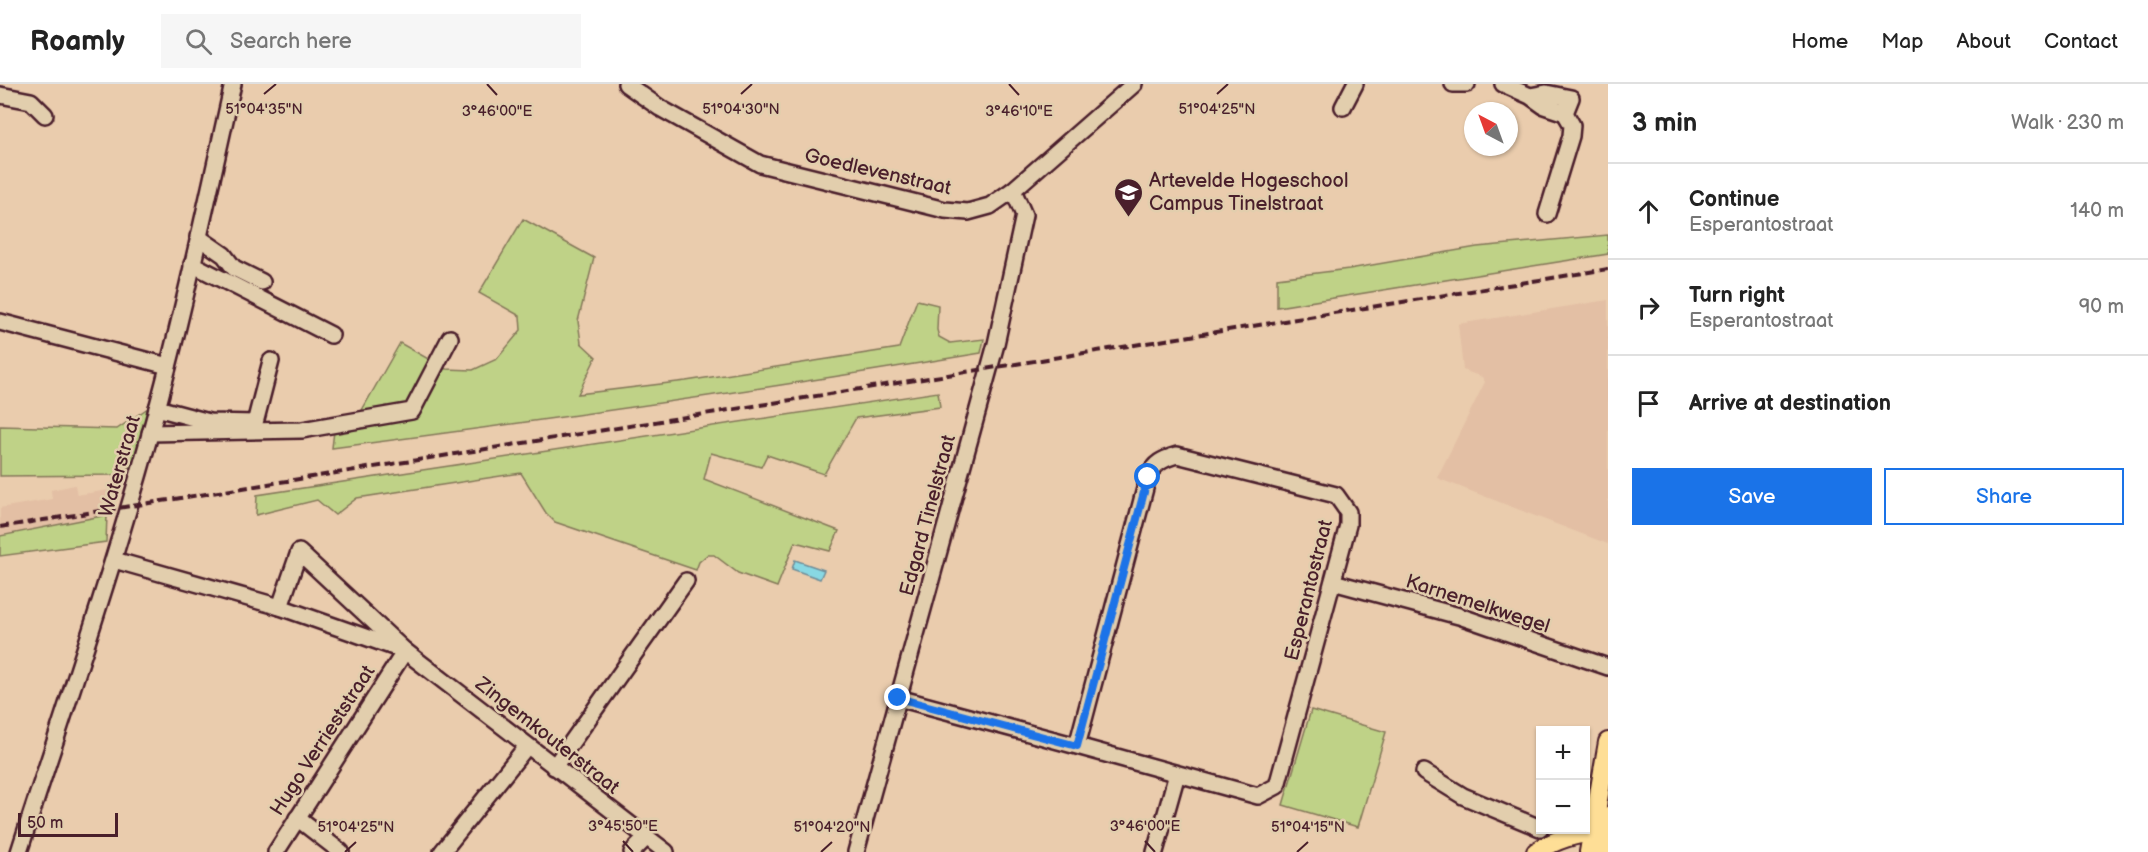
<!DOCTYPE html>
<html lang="en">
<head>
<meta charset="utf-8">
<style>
  body { margin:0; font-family:"Balsamiq Sans",sans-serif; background:#f6f6f6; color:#222 }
  .controls { position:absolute; right:18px; bottom:18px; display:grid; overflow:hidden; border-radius:0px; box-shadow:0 2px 4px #0004 }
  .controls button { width:54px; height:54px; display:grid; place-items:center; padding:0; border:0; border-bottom:2px solid #e0e0e0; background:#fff; color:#222; font:30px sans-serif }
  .compass { position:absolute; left:1464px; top:18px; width:54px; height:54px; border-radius:50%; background:#fff; box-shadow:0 2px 4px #0004; rotate:319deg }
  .scale { position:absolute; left:18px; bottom:15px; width:100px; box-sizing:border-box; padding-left:6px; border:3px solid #4a1f2b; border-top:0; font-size:16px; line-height:21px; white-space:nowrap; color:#4a1f2b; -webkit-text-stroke:4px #e2cead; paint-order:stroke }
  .stop { position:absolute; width:18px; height:18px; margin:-14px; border:4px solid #1a73e8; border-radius:50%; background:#fff }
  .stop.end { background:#1a73e8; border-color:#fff; box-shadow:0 2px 6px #0008 }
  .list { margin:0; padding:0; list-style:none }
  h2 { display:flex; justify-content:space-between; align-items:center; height:78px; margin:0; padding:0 24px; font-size:26px }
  h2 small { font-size:20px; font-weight:400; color:#767676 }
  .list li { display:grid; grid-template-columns:39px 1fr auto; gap:18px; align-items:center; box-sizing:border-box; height:96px; padding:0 24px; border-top:2px solid #e0e0e0 }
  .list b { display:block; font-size:22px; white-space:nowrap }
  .list p { margin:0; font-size:20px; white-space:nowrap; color:#767676 }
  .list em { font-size:20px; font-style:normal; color:#767676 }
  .actions { display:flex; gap:12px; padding:18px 24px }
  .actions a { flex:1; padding:14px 0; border:2px solid #1a73e8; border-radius:0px; text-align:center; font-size:21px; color:#1a73e8 }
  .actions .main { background:#1a73e8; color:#fff }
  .icon { flex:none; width:33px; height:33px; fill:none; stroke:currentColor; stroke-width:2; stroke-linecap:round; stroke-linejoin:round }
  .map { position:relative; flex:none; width:1608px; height:768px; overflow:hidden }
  header { display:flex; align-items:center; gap:36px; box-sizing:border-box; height:84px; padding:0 30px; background:#fff; border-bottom:2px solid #e0e0e0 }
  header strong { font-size:28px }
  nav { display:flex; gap:33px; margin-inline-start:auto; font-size:21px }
  .search { width:420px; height:54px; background:#f6f6f6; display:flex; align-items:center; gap:15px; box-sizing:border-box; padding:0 21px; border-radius:0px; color:#767676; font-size:22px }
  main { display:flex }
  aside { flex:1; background:#fff }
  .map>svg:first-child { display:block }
  .built { fill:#e3bfa4 }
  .green { fill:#bfd287; stroke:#847859; stroke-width:1.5 }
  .water { fill:#88d8e3; stroke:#6f8e99; stroke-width:1.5 }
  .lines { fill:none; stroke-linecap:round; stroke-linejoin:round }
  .minor-casing { stroke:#4a1f2b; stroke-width:20 }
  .major-casing { stroke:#4a1f2b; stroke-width:22 }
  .minor { stroke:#e2cead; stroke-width:15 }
  .major { stroke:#fede96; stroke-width:18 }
  .rail { stroke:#4a1f2b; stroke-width:4; stroke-dasharray:9 4.5; stroke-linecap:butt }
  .route { stroke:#1a73e8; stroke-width:8 }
  .ticks { fill:none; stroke:#4a1f2b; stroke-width:2 }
  .labels { text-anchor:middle; stroke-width:5; stroke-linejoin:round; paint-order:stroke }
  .street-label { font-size:20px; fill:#4a1f2b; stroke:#e2cead }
  .poi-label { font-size:20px; fill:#4a1f2b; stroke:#e2cead; text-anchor:start }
  .ticks-label { font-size:15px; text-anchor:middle; fill:#4a1f2b; stroke:#e2cead; stroke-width:5; stroke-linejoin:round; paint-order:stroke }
</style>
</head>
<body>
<header>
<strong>Roamly</strong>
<div class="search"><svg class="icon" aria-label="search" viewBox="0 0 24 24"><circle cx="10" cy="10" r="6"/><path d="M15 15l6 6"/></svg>Search here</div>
<nav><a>Home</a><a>Map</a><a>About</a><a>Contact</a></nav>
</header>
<main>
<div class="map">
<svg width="1608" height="768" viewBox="0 0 1608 768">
  <rect width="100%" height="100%" fill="#eaccad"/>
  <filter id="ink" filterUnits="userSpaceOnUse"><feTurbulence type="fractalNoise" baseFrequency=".0167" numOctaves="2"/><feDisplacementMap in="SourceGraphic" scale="12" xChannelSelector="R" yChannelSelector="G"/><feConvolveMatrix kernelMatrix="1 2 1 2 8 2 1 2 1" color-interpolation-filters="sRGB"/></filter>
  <g filter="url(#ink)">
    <g class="built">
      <polygon points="1608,216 1608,460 1437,394 1485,298 1482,293 1463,286 1458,240"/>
      <polygon points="75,401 77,411 115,405 107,431 0,452 0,424 52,415 51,406"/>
    </g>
    <g class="green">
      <path d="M 523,135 L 594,174 L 578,237 L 581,259 L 596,273 L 578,310 L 686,297 L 899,264 L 917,216 L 938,221 L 937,246 L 939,253 L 950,259 L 984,255 L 981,269 C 765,305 549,336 332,364 L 334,347 L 362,326 L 400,259 L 446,285 L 473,286 L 497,275 L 521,246 L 520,232 L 479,209 Z"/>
      <polygon points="1608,151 1608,170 1277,223 1277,194 1349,185 1477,163"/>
      <polygon points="938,308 940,323 856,334 824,390 767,371 761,383 711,369 704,395 839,447 830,467 795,458 777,503 738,489 714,471 707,471 699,478 696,486 555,438 546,429 521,389 357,414 335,431 317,416 256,431 257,411"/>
      <polygon points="148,324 133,382 122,384 120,391 0,392 0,342 117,345"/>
      <polygon points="107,431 106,458 0,472 0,452"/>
      <polygon points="1311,626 1386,648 1358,743 1283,721"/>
    </g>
    <polygon class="water" points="795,476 824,486 820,495 792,485"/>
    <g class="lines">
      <defs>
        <g id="minor">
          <polyline points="626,0 660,24 760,80 945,126 968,128 990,122 1013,106 1134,0"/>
          <polyline points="1453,0 1467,0"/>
          <polyline points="1503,0 1530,12 1544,22 1565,29 1571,14 1546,9 1530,12"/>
          <polyline points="0,11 31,17 45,31"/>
          <polyline points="1343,23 1355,0"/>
          <polyline points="1547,130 1571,52 1572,41 1565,29"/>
          <polyline points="198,153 224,171 234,184 262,198"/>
          <polyline points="192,180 331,251"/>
          <polyline points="0,238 168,282"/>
          <polyline points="157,324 209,338 255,339 271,277"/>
          <polyline points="150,349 302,346 412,327 450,254"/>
          <polyline points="114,476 280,523 405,567 666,768"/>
          <polyline points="1333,498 1459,532 1608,583"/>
          <path d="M 898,614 L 1077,662 L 1148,393 C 1154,379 1163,375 1177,371 L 1336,411 L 1348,428 L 1348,441 L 1277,702 L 1258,712 L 1077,662"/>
          <polyline points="554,683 686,497"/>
          <polyline points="1424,688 1463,712 1540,744"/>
          <polyline points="297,734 341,768"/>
          <path d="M 19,768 C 71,607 126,447 168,283 C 192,189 212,94 233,0"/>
          <polyline points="276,768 405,567 299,468 280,523"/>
          <polyline points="442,768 527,662"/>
          <polyline points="632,768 646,754"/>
          <polyline points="856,768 996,260 1024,131 1013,106"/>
          <polyline points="1155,768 1177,690"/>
        </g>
        <g id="major">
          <path d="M 1536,768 C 1557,755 1581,746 1606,750"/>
          <polyline points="1589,768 1608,658"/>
          <polyline points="1604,768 1608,732"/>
        </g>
      </defs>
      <use href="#minor" class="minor-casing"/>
      <use href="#major" class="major-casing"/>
      <use href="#minor" class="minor"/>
      <use href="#major" class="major"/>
      <polyline class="rail" points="0,443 1608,185"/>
    </g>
  </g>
  <g class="lines" filter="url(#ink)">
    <polyline class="route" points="898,614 1077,662 1148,393"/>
  </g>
  <path class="ticks" d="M 487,0 L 497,11M 1009,0 L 1019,11M 264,10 L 276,0M 741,10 L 752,0M 1217,10 L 1228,0M 623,757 L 633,768M 1145,757 L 1155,768M 345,768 L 356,758M 821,768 L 832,758M 1297,768 L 1308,758"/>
  <defs>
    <symbol id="university-pin" viewBox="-11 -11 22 30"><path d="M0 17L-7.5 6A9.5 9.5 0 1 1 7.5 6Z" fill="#4a1f2b" stroke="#e2cead"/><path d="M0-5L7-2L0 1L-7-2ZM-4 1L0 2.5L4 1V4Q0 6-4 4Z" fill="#fff"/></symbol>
  </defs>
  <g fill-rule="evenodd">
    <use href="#university-pin" x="1112" y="92" width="33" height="45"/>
  </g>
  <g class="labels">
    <g class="street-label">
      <text transform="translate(878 87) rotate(13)" y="7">Goedlevenstraat</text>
      <text transform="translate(119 382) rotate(-74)" y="7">Waterstraat</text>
      <text transform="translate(927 431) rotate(-75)" y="7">Edgard Tinelstraat</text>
      <text transform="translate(1308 506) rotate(-76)" y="7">Esperantostraat</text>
      <text transform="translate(1478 519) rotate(18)" y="7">Karnemelkwegel</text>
      <text transform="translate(548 651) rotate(38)" y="7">Zingemkouterstraat</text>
      <text transform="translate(322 656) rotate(-57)" y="7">Hugo Verrieststraat</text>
    </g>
    <g class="poi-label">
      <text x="1149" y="103">Artevelde Hogeschool<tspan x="1149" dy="23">Campus Tinelstraat</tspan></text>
    </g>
  </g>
  <g class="ticks-label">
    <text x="264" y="30">51°04'35"N</text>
    <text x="741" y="30">51°04'30"N</text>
    <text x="1217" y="30">51°04'25"N</text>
    <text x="497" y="32">3°46'00"E</text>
    <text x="1019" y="32">3°46'10"E</text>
    <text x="623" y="747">3°45'50"E</text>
    <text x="1145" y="747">3°46'00"E</text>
    <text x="356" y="748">51°04'25"N</text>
    <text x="832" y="748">51°04'20"N</text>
    <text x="1308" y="748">51°04'15"N</text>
  </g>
</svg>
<div class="controls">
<button>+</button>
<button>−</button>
</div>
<svg class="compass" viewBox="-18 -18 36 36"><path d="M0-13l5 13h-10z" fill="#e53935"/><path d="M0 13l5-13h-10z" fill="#767676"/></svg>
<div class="scale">50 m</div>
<div class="stop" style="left:1148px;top:393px"></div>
<div class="stop end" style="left:898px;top:614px"></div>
</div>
<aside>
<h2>3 min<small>Walk · 230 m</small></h2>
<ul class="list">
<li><svg class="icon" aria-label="ahead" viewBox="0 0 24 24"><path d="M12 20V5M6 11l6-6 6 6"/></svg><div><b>Continue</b><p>Esperantostraat</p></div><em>140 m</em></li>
<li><svg class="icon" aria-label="right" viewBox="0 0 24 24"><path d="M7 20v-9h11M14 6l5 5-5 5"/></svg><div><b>Turn right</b><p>Esperantostraat</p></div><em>90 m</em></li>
<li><svg class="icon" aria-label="arrive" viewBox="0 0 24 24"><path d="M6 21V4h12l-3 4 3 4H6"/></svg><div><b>Arrive at destination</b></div></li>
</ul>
<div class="actions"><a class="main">Save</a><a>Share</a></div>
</aside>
</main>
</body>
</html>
